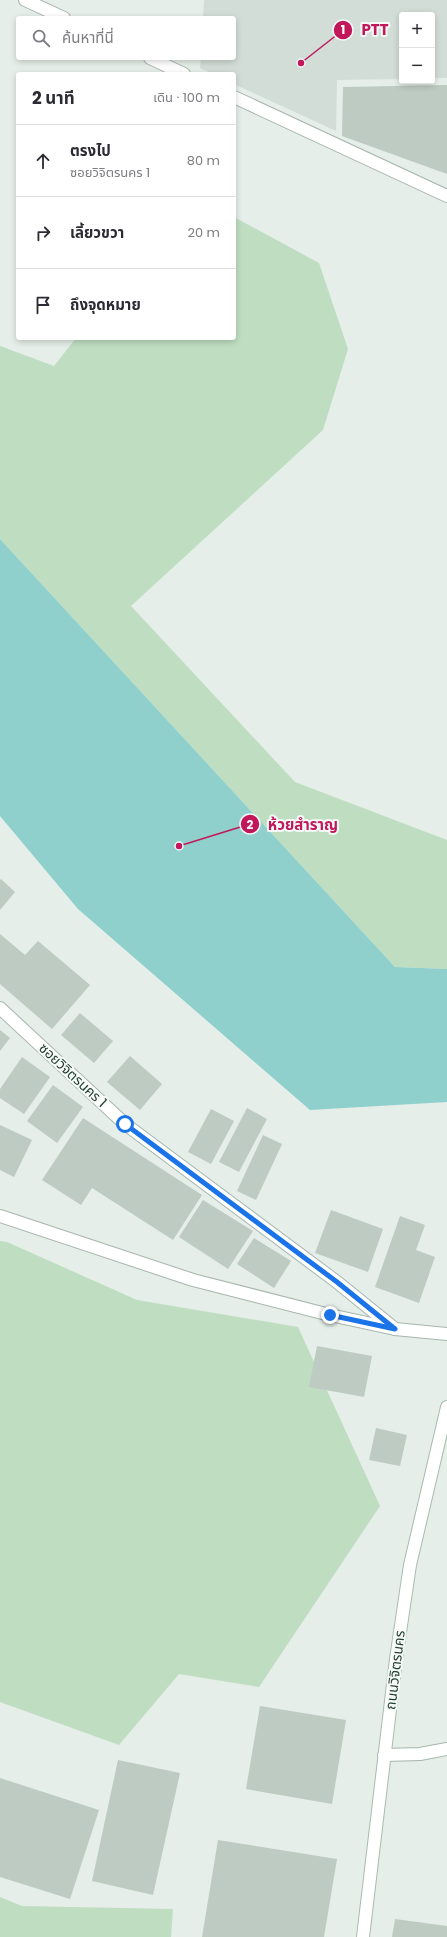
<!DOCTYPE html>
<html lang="th">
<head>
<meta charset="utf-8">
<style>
  body { margin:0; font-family:Poppins,"Noto Sans Thai",sans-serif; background:#f7f7f7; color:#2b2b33 }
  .controls { position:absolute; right:12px; top:12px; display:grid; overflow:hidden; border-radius:4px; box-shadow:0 2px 6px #0003 }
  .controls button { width:36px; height:36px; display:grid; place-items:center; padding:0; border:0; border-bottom:1px solid #e1e1e2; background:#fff; color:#2b2b33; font:20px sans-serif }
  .stop { position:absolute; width:12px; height:12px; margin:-9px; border:3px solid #1a73e8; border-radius:50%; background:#fff }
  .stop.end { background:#1a73e8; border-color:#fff; box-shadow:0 1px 4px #0008 }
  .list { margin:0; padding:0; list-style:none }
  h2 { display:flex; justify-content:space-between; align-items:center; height:52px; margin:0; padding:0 16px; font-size:17px }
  h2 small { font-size:13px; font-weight:400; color:#7c7c81 }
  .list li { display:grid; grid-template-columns:26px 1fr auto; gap:12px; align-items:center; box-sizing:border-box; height:72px; padding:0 16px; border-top:1px solid #e1e1e2 }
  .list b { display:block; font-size:15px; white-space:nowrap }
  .list p { margin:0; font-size:13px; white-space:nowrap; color:#7c7c81 }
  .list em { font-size:13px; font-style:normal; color:#7c7c81 }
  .icon { flex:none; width:22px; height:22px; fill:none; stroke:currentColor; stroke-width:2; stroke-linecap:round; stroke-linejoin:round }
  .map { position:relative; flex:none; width:447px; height:1937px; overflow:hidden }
  .search { position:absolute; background:#fff; box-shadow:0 2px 6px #0003; left:16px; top:16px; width:220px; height:44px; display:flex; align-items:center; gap:10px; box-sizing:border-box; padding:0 14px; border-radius:4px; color:#7c7c81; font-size:15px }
  .panel { position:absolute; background:#fff; box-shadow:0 2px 6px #0003; left:16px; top:72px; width:220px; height:268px; border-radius:4px }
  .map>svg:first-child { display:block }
  .built { fill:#d3ddd7 }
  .green { fill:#bfdec1 }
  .water { fill:#8fd0cd }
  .building { fill:#bdcbc3 }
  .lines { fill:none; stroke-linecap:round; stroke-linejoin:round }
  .street-casing { stroke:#a7b6ae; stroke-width:14 }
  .secondary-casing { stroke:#a6bcb0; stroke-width:14 }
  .street { stroke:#fff; stroke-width:12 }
  .secondary { stroke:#fff; stroke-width:12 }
  .route { stroke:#1a73e8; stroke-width:5 }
  .labels { text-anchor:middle; stroke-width:4; stroke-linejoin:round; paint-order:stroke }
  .street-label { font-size:14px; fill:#243f33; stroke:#f5faf7 }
  .leader { fill:none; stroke:#c2185b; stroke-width:1.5 }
  .callout-dot { fill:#c2185b; stroke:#f5faf7; stroke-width:1.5 }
  .mark-label { font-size:12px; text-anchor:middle; font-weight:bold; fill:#fff }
  .callout-label { font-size:15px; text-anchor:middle; font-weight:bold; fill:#c2185b; stroke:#f5faf7; stroke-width:4; stroke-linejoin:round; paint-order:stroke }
</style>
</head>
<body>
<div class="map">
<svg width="447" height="1937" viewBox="0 0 447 1937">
  <rect width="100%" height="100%" fill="#e5eee8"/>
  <polygon class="built" points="204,0 447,0 447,78 432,78 432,15 402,15 402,79 337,80 336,131 234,84 234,74 213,74 200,68 201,58 234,58 234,18 203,18"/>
  <g class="green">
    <polygon points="234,217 319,263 348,349 323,430 131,606 295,782 447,840 447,969 395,967 0,539 0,346 54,366 76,338 234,338"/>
    <polygon points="0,1241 7,1242 137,1300 298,1327 380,1506 259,1687 179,1674 119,1745 0,1702"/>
    <polygon points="0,1897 22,1906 173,1909 171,1937 0,1937"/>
  </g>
  <polygon class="water" points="0,539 395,967 447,969 447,1102 310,1110 78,909 0,816"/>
  <g class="building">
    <polygon points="447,85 447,174 342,136 343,87"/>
    <polygon points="1,879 15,892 0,910 0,880"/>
    <polygon points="0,934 25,955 38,941 90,985 52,1029 0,984"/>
    <polygon points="80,1013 113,1041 94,1063 61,1035"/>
    <polygon points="0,1030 10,1038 0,1051"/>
    <polygon points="130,1056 162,1084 140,1110 107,1082"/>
    <polygon points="22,1057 50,1077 24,1114 0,1098 0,1089"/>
    <polygon points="53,1085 83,1107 57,1143 27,1121"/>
    <polygon points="247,1108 267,1119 239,1172 219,1162"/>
    <polygon points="211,1109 234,1121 211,1164 188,1152"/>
    <polygon points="83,1118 202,1195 173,1240 92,1188 81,1205 42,1180"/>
    <polygon points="0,1125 32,1140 14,1177 0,1170"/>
    <polygon points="263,1135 282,1144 256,1200 237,1191"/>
    <polygon points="203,1200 253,1231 228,1269 179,1237"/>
    <polygon points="331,1210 383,1229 368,1272 315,1253"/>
    <polygon points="400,1216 425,1225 416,1250 435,1257 419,1303 375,1287"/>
    <polygon points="254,1238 291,1261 274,1288 237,1264"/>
    <polygon points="317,1346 372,1356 364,1397 309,1387"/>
    <polygon points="376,1428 407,1435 400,1466 369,1460"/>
    <polygon points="260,1706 346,1720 332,1804 246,1789"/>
    <polygon points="118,1760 180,1773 153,1895 92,1881"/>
    <polygon points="0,1778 99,1810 70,1899 0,1877"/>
    <polygon points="218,1840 337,1859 324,1937 202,1937"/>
    <polygon points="395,1919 447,1926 447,1937 392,1937"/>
  </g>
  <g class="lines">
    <defs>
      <g id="street">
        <polyline points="25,0 64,18"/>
        <polyline points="150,58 184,74"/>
        <polyline points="234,97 447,196"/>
        <polyline points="0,1008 125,1124 337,1282 395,1329"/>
        <polyline points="0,1216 193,1280 330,1315 395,1329 447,1334"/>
        <polyline points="384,1755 420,1754 447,1749"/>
      </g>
      <polyline id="secondary" points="363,1937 396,1659 410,1565 447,1407"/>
    </defs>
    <use href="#street" class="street-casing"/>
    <use href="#secondary" class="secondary-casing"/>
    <use href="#street" class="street"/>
    <use href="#secondary" class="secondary"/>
  </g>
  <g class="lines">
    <polyline class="route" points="125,1124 337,1282 395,1329 330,1315"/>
  </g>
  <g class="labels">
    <g class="street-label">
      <text transform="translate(73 1075) rotate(43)" y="5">ซอยวิจิตรนคร 1</text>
      <text transform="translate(395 1670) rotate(-83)" y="5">ถนนวิจิตรนคร</text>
    </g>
  </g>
  <path class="leader" d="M301 63L343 30M179 846L250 824"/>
  <g class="callout-dot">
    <circle cx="301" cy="63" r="4"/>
    <circle cx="179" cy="846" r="4"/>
    <circle cx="343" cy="30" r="10"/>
    <circle cx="250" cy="824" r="10"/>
  </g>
  <g class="mark-label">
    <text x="343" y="34">1</text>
    <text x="250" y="829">2</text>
  </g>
  <g class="callout-label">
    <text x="375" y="35">PTT</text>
    <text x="303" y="830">ห้วยสำราญ</text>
  </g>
</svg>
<div class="controls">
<button>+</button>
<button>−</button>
</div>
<div class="stop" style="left:125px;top:1124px"></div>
<div class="stop end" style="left:330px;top:1315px"></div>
<div class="search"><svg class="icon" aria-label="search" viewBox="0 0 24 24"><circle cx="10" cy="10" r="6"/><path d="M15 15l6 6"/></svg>ค้นหาที่นี่</div>
<section class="panel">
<h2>2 นาที<small>เดิน · 100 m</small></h2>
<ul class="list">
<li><svg class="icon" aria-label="ahead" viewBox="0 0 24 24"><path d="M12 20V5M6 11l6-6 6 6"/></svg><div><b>ตรงไป</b><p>ซอยวิจิตรนคร 1</p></div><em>80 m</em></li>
<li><svg class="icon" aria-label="right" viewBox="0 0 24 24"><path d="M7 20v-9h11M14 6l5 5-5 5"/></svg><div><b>เลี้ยวขวา</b></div><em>20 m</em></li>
<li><svg class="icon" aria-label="arrive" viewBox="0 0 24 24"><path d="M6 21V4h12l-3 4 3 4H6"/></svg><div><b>ถึงจุดหมาย</b></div></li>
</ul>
</section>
</div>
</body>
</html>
